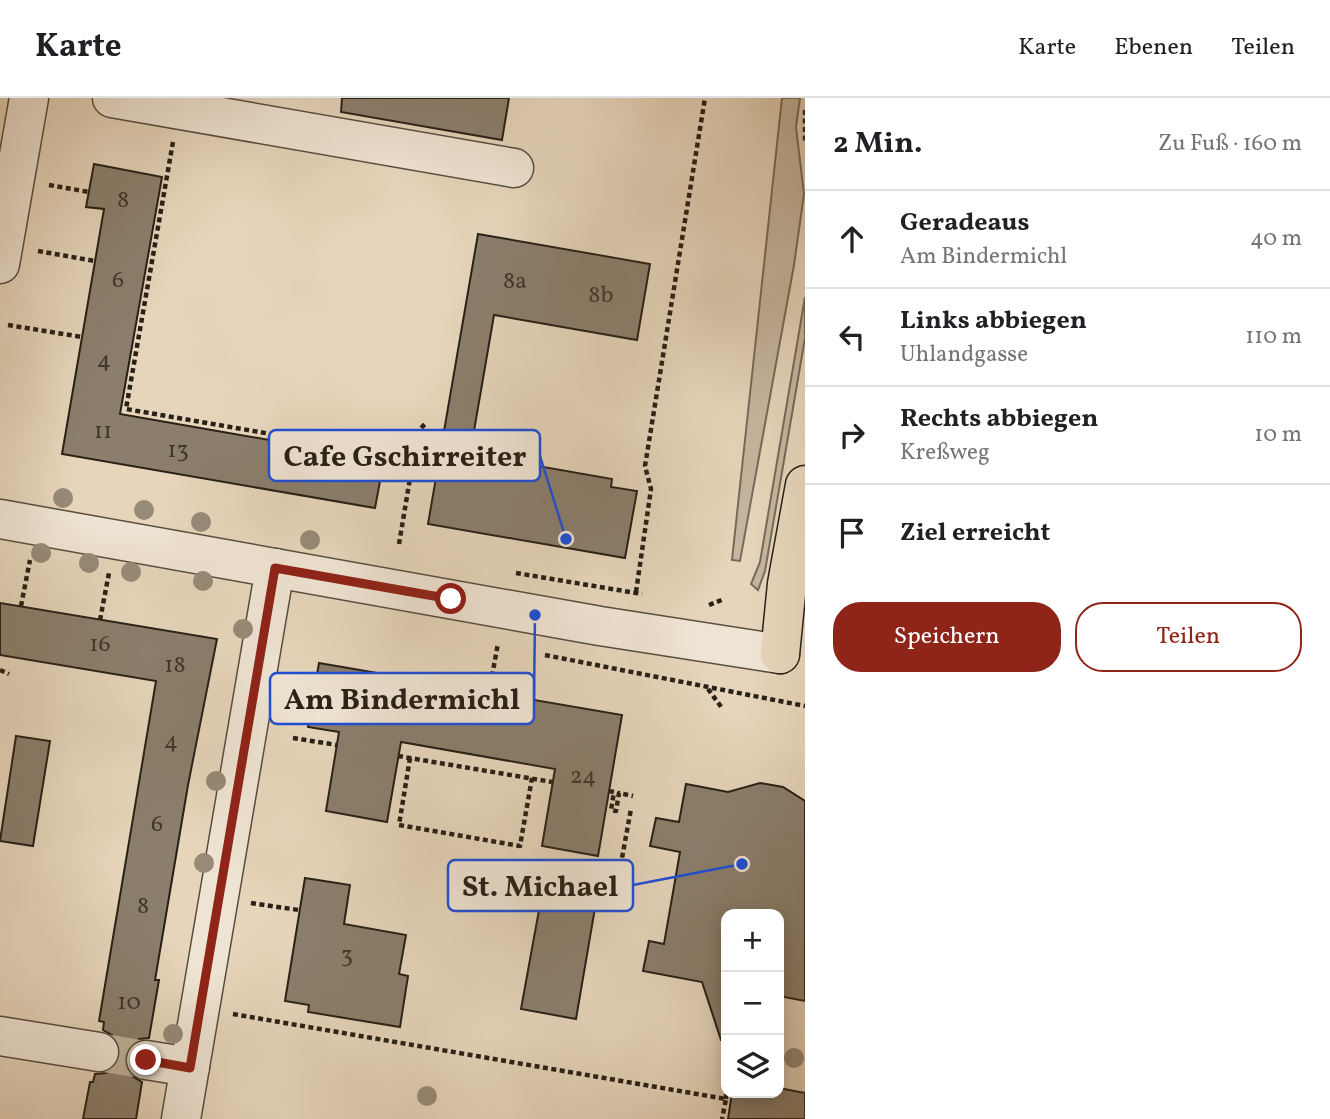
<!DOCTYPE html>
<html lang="de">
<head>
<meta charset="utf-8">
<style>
  body { margin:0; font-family:Vollkorn,serif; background:#f6f6f6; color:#202124 }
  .controls { position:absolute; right:21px; bottom:21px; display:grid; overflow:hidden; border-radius:14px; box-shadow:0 4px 18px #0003 }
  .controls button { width:63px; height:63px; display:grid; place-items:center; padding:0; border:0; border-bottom:2px solid #e0e0e0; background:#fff; color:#202124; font:35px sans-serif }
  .stop { position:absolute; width:21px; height:21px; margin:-16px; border:5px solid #8f2418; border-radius:50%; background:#fff }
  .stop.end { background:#8f2418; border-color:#fff; box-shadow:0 2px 7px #0008 }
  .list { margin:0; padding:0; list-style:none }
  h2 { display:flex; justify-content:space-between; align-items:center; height:91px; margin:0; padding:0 28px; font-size:30px }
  h2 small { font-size:23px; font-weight:400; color:#757577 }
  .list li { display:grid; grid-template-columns:46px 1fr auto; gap:21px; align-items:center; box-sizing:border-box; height:98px; padding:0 28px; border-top:2px solid #e0e0e0 }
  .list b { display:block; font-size:26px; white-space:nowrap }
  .list p { margin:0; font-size:23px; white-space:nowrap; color:#757577 }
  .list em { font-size:23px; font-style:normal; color:#757577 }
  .actions { display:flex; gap:14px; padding:21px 28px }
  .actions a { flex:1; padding:16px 0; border:2px solid #8f2418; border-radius:28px; text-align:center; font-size:24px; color:#8f2418 }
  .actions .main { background:#8f2418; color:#fff }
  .icon { flex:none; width:38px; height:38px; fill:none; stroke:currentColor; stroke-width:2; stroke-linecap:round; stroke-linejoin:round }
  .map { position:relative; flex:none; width:805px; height:1021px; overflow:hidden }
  header { display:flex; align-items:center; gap:42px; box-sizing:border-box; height:98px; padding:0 35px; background:#fff; border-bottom:2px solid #e0e0e0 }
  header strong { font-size:33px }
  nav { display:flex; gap:38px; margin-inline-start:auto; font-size:24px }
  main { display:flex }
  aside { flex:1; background:#fff }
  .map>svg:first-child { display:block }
  .green { fill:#c6b69f; stroke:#776b5b; stroke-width:2 }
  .building { fill:#8b7e6c; stroke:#282017; stroke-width:2 }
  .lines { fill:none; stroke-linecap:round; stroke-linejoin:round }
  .minor-tunnel { stroke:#c0b19a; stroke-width:38; stroke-dasharray:38 19; stroke-linecap:butt }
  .minor-casing { stroke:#584d40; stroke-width:41 }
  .major-casing { stroke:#282017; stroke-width:41 }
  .path { stroke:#282017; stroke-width:4.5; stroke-dasharray:5 3.5; stroke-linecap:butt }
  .minor { stroke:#efe4d3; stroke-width:38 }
  .major { stroke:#e6d5bb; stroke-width:38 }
  .tree { fill:#978a77 }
  .route { stroke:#8f2418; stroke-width:9 }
  .labels { text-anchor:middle; stroke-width:7; stroke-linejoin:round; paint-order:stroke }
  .number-label { font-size:24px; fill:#41382c }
  .leader { fill:none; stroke:#1d4ed8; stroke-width:2.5 }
  .callout-dot { fill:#1d4ed8; stroke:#efe4d3; stroke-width:2.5 }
  .callout { fill:#efe4d3; stroke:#1d4ed8; stroke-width:2.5 }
  .callout-label { font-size:30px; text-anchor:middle; font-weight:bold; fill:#282017 }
</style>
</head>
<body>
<header>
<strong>Karte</strong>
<nav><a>Karte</a><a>Ebenen</a><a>Teilen</a></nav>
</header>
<main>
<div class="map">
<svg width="805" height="1021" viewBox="0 0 805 1021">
  <rect width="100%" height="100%" fill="#e6d5bb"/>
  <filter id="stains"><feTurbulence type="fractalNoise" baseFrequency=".00286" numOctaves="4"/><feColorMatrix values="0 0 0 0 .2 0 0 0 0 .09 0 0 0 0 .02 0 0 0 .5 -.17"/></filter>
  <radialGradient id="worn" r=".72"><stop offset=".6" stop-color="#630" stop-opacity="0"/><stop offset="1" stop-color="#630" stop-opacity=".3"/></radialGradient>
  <g class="green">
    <polygon points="782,0 800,0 796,29 804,96 794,167 740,463 732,462"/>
    <polygon points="805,199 805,240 765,473 758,492 751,486 760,464"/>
  </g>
  <g class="building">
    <polygon points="342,0 509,0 502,42 341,14"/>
    <polygon points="94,66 162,79 120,316 384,362 375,410 62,356 104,111 86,109"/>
    <polygon points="478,136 650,166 637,242 494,217 470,356 612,381 611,389 637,393 625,460 428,426"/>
    <polygon points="0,505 217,541 188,687 155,882 159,882 149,940 139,941 130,948 124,959 125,969 132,978 142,984 136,1021 83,1021 90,984 93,984 95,976 106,975 115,968 120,958 119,946 112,937 103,932 104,924 99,923 156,583 0,557"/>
    <polygon points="319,565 622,617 598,758 542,748 555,671 401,644 387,724 326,713 339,634 308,629"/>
    <polygon points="16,638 50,643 33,748 0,743"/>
    <polygon points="760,685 783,689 805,703 805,903 779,898 779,816 726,816 726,942 721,942 702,884 643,873 649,843 664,846 680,754 650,748 656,720 679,724 686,686 728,694"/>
    <polygon points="305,780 350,787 344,826 406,837 399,876 408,878 400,929 308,914 309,907 285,903"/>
    <polygon points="541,801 595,810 576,921 521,911"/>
    <polygon points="779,990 805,995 805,1021 728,1021 732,995 779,995"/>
  </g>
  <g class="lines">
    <polyline class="minor-tunnel" points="99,954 146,962"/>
    <defs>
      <g id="minor">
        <polyline points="112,0 514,70"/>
        <polyline points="0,166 29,0"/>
        <polyline points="0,421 600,528 780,556"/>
        <polyline points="0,938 99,954"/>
        <polyline points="146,962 190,969"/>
        <polyline points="181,1021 275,470"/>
      </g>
      <polyline id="major" points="780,556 787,486 805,387"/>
    </defs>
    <use href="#minor" class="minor-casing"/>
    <use href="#major" class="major-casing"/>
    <g class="path">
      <polyline points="805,12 805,44"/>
      <polyline points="173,44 126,311 381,355"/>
      <polyline points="49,87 89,94"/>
      <polyline points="38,153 95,163"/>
      <polyline points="8,227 82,239"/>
      <polyline points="399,446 418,333 427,324"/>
      <polyline points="516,475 642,496"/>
      <polyline points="636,494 651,391 645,368 705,0"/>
      <polyline points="709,507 724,501"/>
      <polyline points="21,508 30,462"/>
      <polyline points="100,522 109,475"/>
      <polyline points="545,557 805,608"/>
      <polyline points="0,572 9,576"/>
      <polyline points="708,591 722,610"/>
      <polyline points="489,595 498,545"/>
      <polyline points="293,640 337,647"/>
      <polyline points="398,658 552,684"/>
      <polyline points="410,660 399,727 520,748 532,680"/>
      <polyline points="609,693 614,694 611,712 616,713 619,695 633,698"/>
      <polyline points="541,789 601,799 611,797 617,787 631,711"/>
      <polyline points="251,805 299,812"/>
      <polyline points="233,916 726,1001 722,1021"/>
      <polyline points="726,1001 726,990"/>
    </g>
    <use href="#minor" class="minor"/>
    <use href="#major" class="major"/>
  </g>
  <g class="tree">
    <circle cx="63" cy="400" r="10"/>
    <circle cx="144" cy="412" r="10"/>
    <circle cx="201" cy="424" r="10"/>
    <circle cx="310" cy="442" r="10"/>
    <circle cx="41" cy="455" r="10"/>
    <circle cx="89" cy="465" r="10"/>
    <circle cx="131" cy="474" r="10"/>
    <circle cx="203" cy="483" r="10"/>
    <circle cx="243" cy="531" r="10"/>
    <circle cx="216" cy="683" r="10"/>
    <circle cx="204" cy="765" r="10"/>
    <circle cx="173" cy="936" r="10"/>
    <circle cx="794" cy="960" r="10"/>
    <circle cx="427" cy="998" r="10"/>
  </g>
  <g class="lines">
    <polyline class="route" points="146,962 190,970 275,470 451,501"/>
  </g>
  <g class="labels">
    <g class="number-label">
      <text x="123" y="109">8</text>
      <text x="118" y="189">6</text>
      <text x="515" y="190">8a</text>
      <text x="601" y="204">8b</text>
      <text x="104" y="269">4</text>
      <text x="103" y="340">11</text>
      <text x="178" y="359">13</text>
      <text x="100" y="553">16</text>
      <text x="175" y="574">18</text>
      <text x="171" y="650">4</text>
      <text x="583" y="685">24</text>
      <text x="157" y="733">6</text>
      <text x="143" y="815">8</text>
      <text x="347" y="864">3</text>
      <text x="129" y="911">10</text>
    </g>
  </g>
  <path class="leader" d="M566 441L540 358M535 517L534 601M742 766L633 787"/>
  <g class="callout-dot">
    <circle cx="566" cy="441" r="7"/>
    <circle cx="535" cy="517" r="7"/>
    <circle cx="742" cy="766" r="7"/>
  </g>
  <g class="callout">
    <rect x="269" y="332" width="271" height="51" rx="7"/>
    <rect x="270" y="575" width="264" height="51" rx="7"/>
    <rect x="448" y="762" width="185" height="51" rx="7"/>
  </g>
  <g class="callout-label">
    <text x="405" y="368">Cafe Gschirreiter</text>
    <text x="402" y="611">Am Bindermichl</text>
    <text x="540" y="798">St. Michael</text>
  </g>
  <rect width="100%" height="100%" filter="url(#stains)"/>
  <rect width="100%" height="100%" fill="url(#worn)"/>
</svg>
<div class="controls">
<button>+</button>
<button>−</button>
<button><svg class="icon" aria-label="layers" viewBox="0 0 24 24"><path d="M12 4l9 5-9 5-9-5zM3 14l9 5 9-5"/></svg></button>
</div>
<div class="stop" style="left:451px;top:501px"></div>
<div class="stop end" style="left:146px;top:962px"></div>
</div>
<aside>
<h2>2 Min.<small>Zu Fuß · 160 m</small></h2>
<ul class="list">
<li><svg class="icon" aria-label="ahead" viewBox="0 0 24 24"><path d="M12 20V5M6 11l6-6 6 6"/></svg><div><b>Geradeaus</b><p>Am Bindermichl</p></div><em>40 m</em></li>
<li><svg class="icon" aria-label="left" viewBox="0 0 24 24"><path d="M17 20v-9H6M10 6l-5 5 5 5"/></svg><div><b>Links abbiegen</b><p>Uhlandgasse</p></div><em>110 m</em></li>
<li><svg class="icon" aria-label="right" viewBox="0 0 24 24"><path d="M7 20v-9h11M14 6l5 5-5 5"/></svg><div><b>Rechts abbiegen</b><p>Kreßweg</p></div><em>10 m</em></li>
<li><svg class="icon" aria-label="arrive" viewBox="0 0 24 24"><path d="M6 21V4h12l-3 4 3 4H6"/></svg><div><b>Ziel erreicht</b></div></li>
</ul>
<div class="actions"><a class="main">Speichern</a><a>Teilen</a></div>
</aside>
</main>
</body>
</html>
